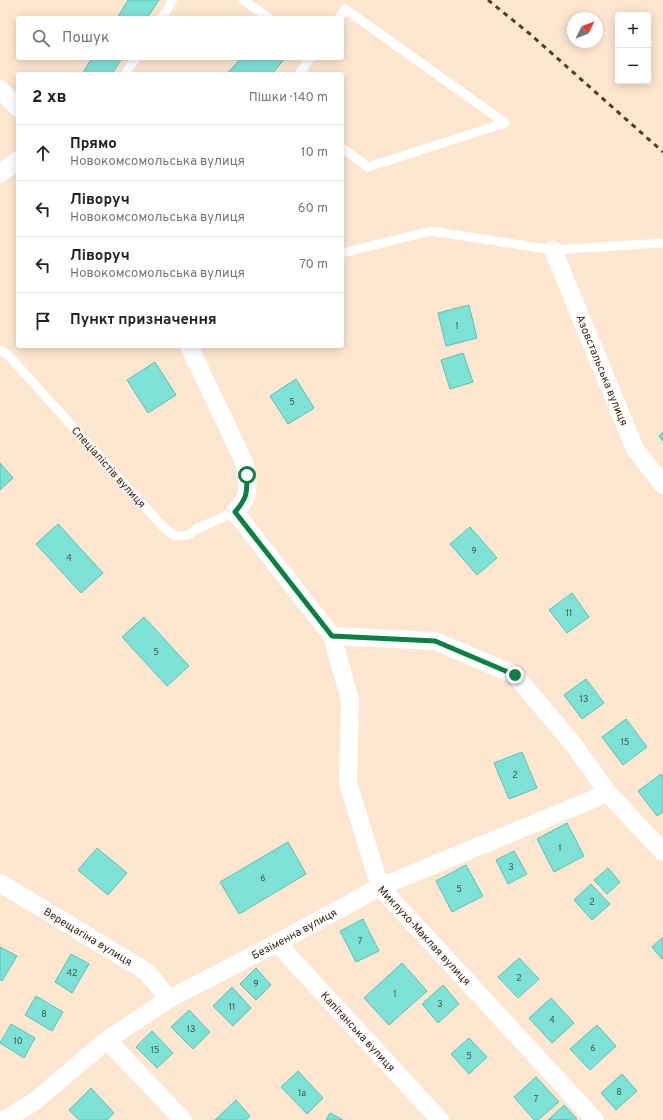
<!DOCTYPE html>
<html lang="uk">
<head>
<meta charset="utf-8">
<style>
  body { margin:0; font-family:Overpass,sans-serif; background:#f2f2f2; color:#222 }
  .controls { position:absolute; right:12px; top:12px; display:grid; overflow:hidden; border-radius:4px; box-shadow:0 2px 10px #0003 }
  .controls button { width:36px; height:36px; display:grid; place-items:center; padding:0; border:0; border-bottom:1px solid #e0e0e0; background:#fff; color:#222; font:20px sans-serif }
  .compass { position:absolute; left:567px; top:12px; width:36px; height:36px; border-radius:50%; background:#fff; box-shadow:0 2px 10px #0003; rotate:48deg }
  .stop { position:absolute; width:12px; height:12px; margin:-9px; border:3px solid #0b8043; border-radius:50%; background:#fff }
  .stop.end { background:#0b8043; border-color:#fff; box-shadow:0 1px 4px #0008 }
  .list { margin:0; padding:0; list-style:none }
  h2 { display:flex; justify-content:space-between; align-items:center; height:52px; margin:0; padding:0 16px; font-size:17px }
  h2 small { font-size:13px; font-weight:400; color:#767676 }
  .list li { display:grid; grid-template-columns:26px 1fr auto; gap:12px; align-items:center; box-sizing:border-box; height:56px; padding:0 16px; border-top:1px solid #e0e0e0 }
  .list b { display:block; font-size:15px; white-space:nowrap }
  .list p { margin:0; font-size:13px; white-space:nowrap; color:#767676 }
  .list em { font-size:13px; font-style:normal; color:#767676 }
  .icon { flex:none; width:22px; height:22px; fill:none; stroke:currentColor; stroke-width:2; stroke-linecap:round; stroke-linejoin:round }
  .map { position:relative; flex:none; width:663px; height:1120px; overflow:hidden }
  .search { position:absolute; background:#fff; box-shadow:0 2px 10px #0003; left:16px; top:16px; width:328px; height:44px; display:flex; align-items:center; gap:10px; box-sizing:border-box; padding:0 14px; border-radius:4px; color:#767676; font-size:15px }
  .panel { position:absolute; background:#fff; box-shadow:0 2px 10px #0003; left:16px; top:72px; width:328px; height:276px; border-radius:4px }
  .map>svg:first-child { display:block }
  .building { fill:#7ee1d6; stroke:#5cc0b5 }
  .lines { fill:none; stroke-linecap:round; stroke-linejoin:round }
  .service { stroke:#fff; stroke-width:9 }
  .minor { stroke:#fff; stroke-width:18 }
  .rail { stroke:#523c26; stroke-width:3; stroke-dasharray:5 5; stroke-linecap:butt }
  .route { stroke:#0b8043; stroke-width:5 }
  .labels { text-anchor:middle; stroke-width:3; stroke-linejoin:round; paint-order:stroke }
  .number-label { font-size:9px; fill:#4c5541 }
  .street-label { font-size:11px; fill:#3b260f; stroke:#f7f7f7 }
</style>
</head>
<body>
<div class="map">
<svg width="663" height="1120" viewBox="0 0 663 1120">
  <rect width="100%" height="100%" fill="#fce6d0"/>
  <g class="building">
    <polygon points="128,0 159,0 147,18 117,18"/>
    <polygon points="92,58 122,58 112,74 82,74"/>
    <polygon points="241,58 285,58 272,74 227,74"/>
    <polygon points="469,305 477,338 446,346 438,313"/>
    <polygon points="463,353 473,382 450,389 441,360"/>
    <polygon points="155,362 176,395 148,413 127,380"/>
    <polygon points="296,379 314,408 288,424 270,396"/>
    <polygon points="663,432 663,441 659,436"/>
    <polygon points="0,463 13,478 0,490"/>
    <polygon points="58,524 103,573 81,593 36,544"/>
    <polygon points="470,527 497,558 477,575 450,544"/>
    <polygon points="572,593 589,617 567,633 549,610"/>
    <polygon points="144,617 189,666 167,686 122,637"/>
    <polygon points="586,679 604,703 582,719 564,695"/>
    <polygon points="626,719 647,747 623,765 602,737"/>
    <polygon points="522,752 537,788 509,799 494,763"/>
    <polygon points="661,774 663,777 663,812 657,816 638,791"/>
    <polygon points="567,823 584,856 554,872 537,839"/>
    <polygon points="288,842 306,874 239,914 220,882"/>
    <polygon points="97,848 127,873 108,895 78,870"/>
    <polygon points="514,851 527,874 508,884 496,860"/>
    <polygon points="466,865 483,896 452,912 436,881"/>
    <polygon points="608,868 620,882 607,894 594,880"/>
    <polygon points="591,884 610,904 592,920 574,900"/>
    <polygon points="363,919 379,951 356,962 340,931"/>
    <polygon points="663,937 663,958 662,959 652,947"/>
    <polygon points="0,947 17,956 2,981 0,979"/>
    <polygon points="71,954 89,964 72,993 55,982"/>
    <polygon points="519,958 539,979 518,998 498,977"/>
    <polygon points="402,963 427,991 389,1025 364,998"/>
    <polygon points="256,968 271,985 256,1000 240,984"/>
    <polygon points="443,985 459,1004 438,1023 422,1004"/>
    <polygon points="232,987 251,1008 233,1026 213,1006"/>
    <polygon points="36,996 63,1012 52,1031 25,1015"/>
    <polygon points="551,998 574,1023 552,1043 529,1018"/>
    <polygon points="189,1010 210,1032 193,1049 171,1027"/>
    <polygon points="11,1024 35,1038 24,1058 0,1043"/>
    <polygon points="597,1025 616,1046 590,1070 570,1049"/>
    <polygon points="152,1031 173,1053 157,1068 136,1047"/>
    <polygon points="469,1038 487,1057 469,1074 451,1054"/>
    <polygon points="298,1071 323,1098 307,1114 281,1087"/>
    <polygon points="622,1074 637,1091 616,1110 601,1093"/>
    <polygon points="536,1077 559,1102 538,1120 534,1120 514,1097"/>
    <polygon points="91,1088 114,1113 107,1120 79,1120 69,1110"/>
    <polygon points="236,1100 250,1116 246,1120 215,1120"/>
    <polygon points="564,1105 577,1119 548,1120"/>
    <polygon points="330,1113 343,1120 326,1120"/>
  </g>
  <g class="lines">
    <g class="service">
      <polyline points="243,0 269,18"/>
      <polyline points="162,18 173,0"/>
      <polyline points="339,18 345,9 505,123 368,167 342,148"/>
      <polyline points="125,74 136,58"/>
      <polyline points="299,74 310,58"/>
      <polyline points="342,253 431,231 553,250 663,243"/>
      <polyline points="0,350 9,356 165,529 174,535 183,536 190,534 196,529 235,512"/>
    </g>
    <g class="minor">
      <polyline points="0,89 18,108"/>
      <polyline points="0,174 18,160"/>
      <path id="s1" d="M 553,250 L 635,449 L 663,485"/>
      <path d="M 189,346 L 243,460 C 247,473 251,490 243,502 C 241,506 237,509 235,512 L 332,636 L 435,641 L 515,675 L 573,744 L 608,793 L 663,852"/>
      <path id="s2" d="M 332,636 L 350,700 L 348,783 L 380,887 L 595,1120"/>
      <path id="s3" d="M 0,883 L 147,972 L 169,999"/>
      <path id="s4" d="M 277,943 L 440,1120"/>
      <polyline points="107,1040 183,1120"/>
      <path id="s5" d="M 6,1119 L 35,1101 L 107,1040 L 169,999 L 277,943 L 380,887 L 608,793"/>
    </g>
    <polyline class="rail" points="488,0 530,34 663,152"/>
  </g>
  <g class="lines">
    <path class="route" d="M 247,475 C 247,494 247,498 235,512 L 332,636 L 435,641 L 515,675"/>
  </g>
  <g class="labels">
    <g class="number-label">
      <text x="457" y="329">1</text>
      <text x="292" y="405">5</text>
      <text x="474" y="554">9</text>
      <text x="69" y="561">4</text>
      <text x="569" y="616">11</text>
      <text x="156" y="655">5</text>
      <text x="584" y="702">13</text>
      <text x="625" y="745">15</text>
      <text x="515" y="778">2</text>
      <text x="560" y="851">1</text>
      <text x="511" y="870">3</text>
      <text x="263" y="881">6</text>
      <text x="459" y="892">5</text>
      <text x="592" y="905">2</text>
      <text x="360" y="944">7</text>
      <text x="72" y="976">42</text>
      <text x="519" y="981">2</text>
      <text x="256" y="987">9</text>
      <text x="395" y="997">1</text>
      <text x="440" y="1007">3</text>
      <text x="232" y="1010">11</text>
      <text x="44" y="1017">8</text>
      <text x="552" y="1023">4</text>
      <text x="191" y="1032">13</text>
      <text x="18" y="1044">10</text>
      <text x="593" y="1051">6</text>
      <text x="155" y="1053">15</text>
      <text x="469" y="1059">5</text>
      <text x="619" y="1095">8</text>
      <text x="302" y="1096">1а</text>
      <text x="536" y="1102">7</text>
    </g>
    <g class="street-label">
      <text dy="4" stroke="none"><textPath href="#s1" startOffset="130">Азовстальська вулиця</textPath></text>
      <text transform="translate(109 467) rotate(48)" y="4">Спеціалістів вулиця</text>
      <text dy="4" stroke="none"><textPath href="#s5" startOffset="344">Безіменна вулиця</textPath></text>
      <text dy="4" stroke="none"><textPath href="#s2" startOffset="324">Миклухо-Маклая вулиця</textPath></text>
      <text dy="4" stroke="none"><textPath href="#s3" startOffset="103">Верещагіна вулиця</textPath></text>
      <text dy="4" stroke="none"><textPath href="#s4" startOffset="120">Капітанська вулиця</textPath></text>
    </g>
  </g>
</svg>
<div class="controls">
<button>+</button>
<button>−</button>
</div>
<svg class="compass" viewBox="-18 -18 36 36"><path d="M0-13l5 13h-10z" fill="#e53935"/><path d="M0 13l5-13h-10z" fill="#767676"/></svg>
<div class="stop" style="left:247px;top:475px"></div>
<div class="stop end" style="left:515px;top:675px"></div>
<div class="search"><svg class="icon" aria-label="search" viewBox="0 0 24 24"><circle cx="10" cy="10" r="6"/><path d="M15 15l6 6"/></svg>Пошук</div>
<section class="panel">
<h2>2 хв<small>Пішки · 140 m</small></h2>
<ul class="list">
<li><svg class="icon" aria-label="ahead" viewBox="0 0 24 24"><path d="M12 20V5M6 11l6-6 6 6"/></svg><div><b>Прямо</b><p>Новокомсомольська вулиця</p></div><em>10 m</em></li>
<li><svg class="icon" aria-label="left" viewBox="0 0 24 24"><path d="M17 20v-9H6M10 6l-5 5 5 5"/></svg><div><b>Ліворуч</b><p>Новокомсомольська вулиця</p></div><em>60 m</em></li>
<li><svg class="icon" aria-label="left" viewBox="0 0 24 24"><path d="M17 20v-9H6M10 6l-5 5 5 5"/></svg><div><b>Ліворуч</b><p>Новокомсомольська вулиця</p></div><em>70 m</em></li>
<li><svg class="icon" aria-label="arrive" viewBox="0 0 24 24"><path d="M6 21V4h12l-3 4 3 4H6"/></svg><div><b>Пункт призначення</b></div></li>
</ul>
</section>
</div>
</body>
</html>
